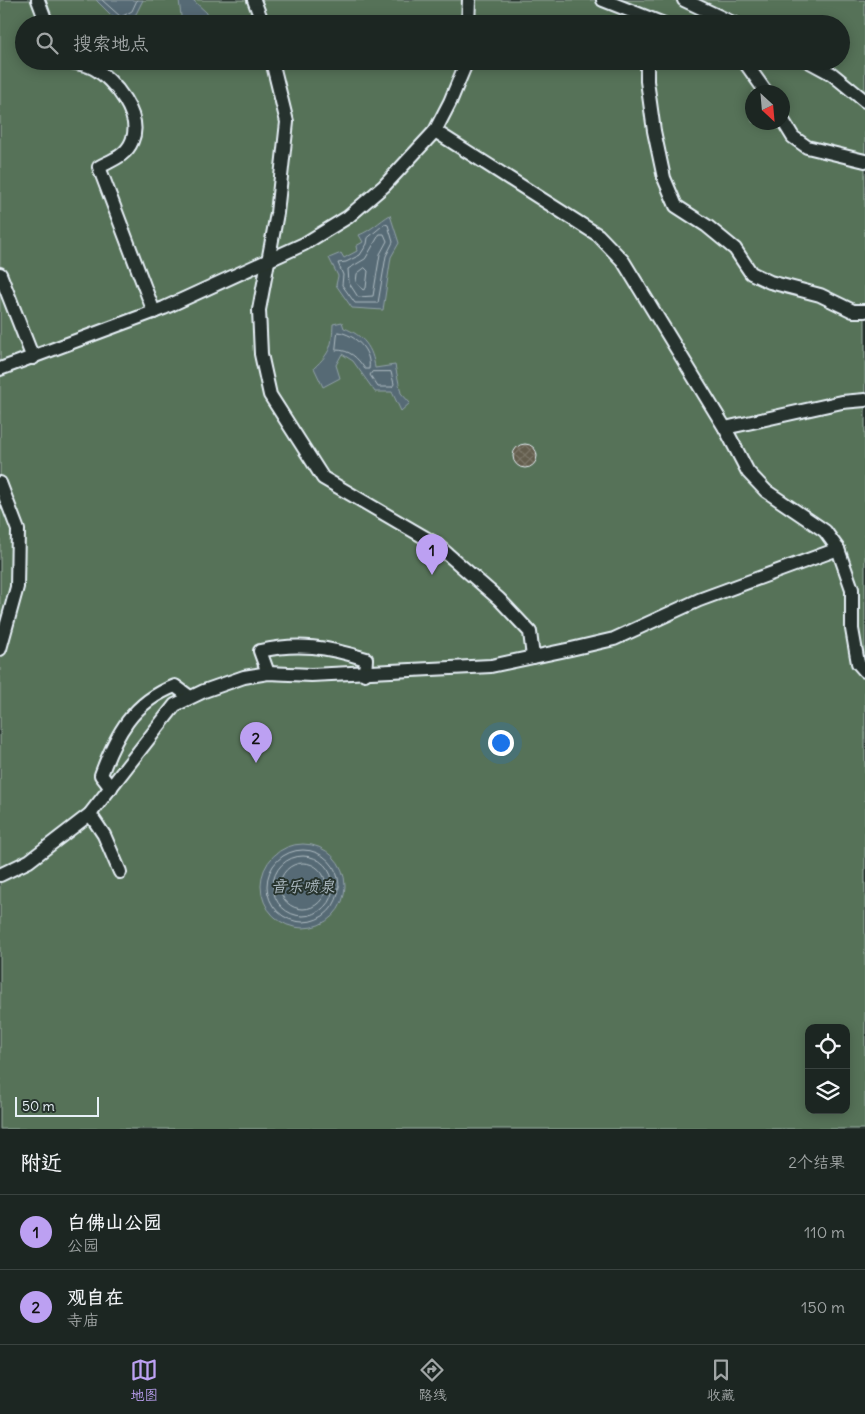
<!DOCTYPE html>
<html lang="zh">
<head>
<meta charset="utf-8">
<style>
  body { margin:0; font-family:Delius,"LXGW WenKai TC",sans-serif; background:#252e2a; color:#f1f3f6 }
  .controls { position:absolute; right:15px; bottom:15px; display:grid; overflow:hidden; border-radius:10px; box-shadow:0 2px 12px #0003 }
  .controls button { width:45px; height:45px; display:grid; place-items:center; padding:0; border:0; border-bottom:1px solid #3a4340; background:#1c2622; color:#f1f3f6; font:25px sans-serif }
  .compass { position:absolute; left:745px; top:85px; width:45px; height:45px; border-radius:50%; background:#1c2622; box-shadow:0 2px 12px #0003; rotate:154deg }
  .scale { position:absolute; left:15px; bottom:12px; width:84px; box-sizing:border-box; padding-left:5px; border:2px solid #e8f1f8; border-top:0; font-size:14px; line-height:18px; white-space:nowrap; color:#e8f1f8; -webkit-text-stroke:4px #26332d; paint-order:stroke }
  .you { position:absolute; left:500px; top:742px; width:18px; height:18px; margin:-12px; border:4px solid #fff; border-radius:50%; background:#1a73e8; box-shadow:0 0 0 8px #1a73e833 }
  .badge { display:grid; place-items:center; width:32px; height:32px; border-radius:50%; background:#bca0f2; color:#111; font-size:16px; font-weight:700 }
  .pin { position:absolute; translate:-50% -41px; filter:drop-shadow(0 1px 2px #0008) }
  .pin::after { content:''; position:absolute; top:26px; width:18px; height:15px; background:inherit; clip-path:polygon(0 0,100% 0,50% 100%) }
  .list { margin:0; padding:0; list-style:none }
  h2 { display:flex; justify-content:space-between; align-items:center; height:65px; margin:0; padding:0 20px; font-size:21px }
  h2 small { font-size:16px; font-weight:400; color:#a0a5a5 }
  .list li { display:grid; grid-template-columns:32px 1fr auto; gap:15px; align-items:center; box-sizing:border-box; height:75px; padding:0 20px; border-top:1px solid #3a4340 }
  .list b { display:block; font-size:19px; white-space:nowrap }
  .list p { margin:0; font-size:16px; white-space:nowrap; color:#a0a5a5 }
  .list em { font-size:16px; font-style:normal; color:#a0a5a5 }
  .icon { flex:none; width:28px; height:28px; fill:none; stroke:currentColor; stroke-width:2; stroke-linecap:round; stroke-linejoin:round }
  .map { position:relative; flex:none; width:865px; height:1129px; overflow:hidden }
  .search { position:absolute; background:#1c2622; box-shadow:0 2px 12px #0003; left:15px; right:15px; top:15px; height:55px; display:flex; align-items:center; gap:12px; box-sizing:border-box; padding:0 18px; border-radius:28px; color:#a0a5a5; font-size:19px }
  .sheet { height:215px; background:#1c2622 }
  nav { display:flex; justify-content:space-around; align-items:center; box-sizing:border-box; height:70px; border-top:1px solid #3a4340; background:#1c2622; font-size:14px; color:#a0a5a5 }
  nav a { display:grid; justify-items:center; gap:2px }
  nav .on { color:#bca0f2 }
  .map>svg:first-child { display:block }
  .park { fill:#567258; stroke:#9fb2a8; fill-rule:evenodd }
  .water { fill:#576b74; stroke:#91a1a9 }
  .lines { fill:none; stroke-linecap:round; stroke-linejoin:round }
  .shore { stroke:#aebbc3; stroke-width:1 }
  .building { fill:url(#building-cross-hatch); stroke:#e8f1f8 }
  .minor-casing { stroke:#e8f1f8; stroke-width:16 }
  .minor { stroke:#26332d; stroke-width:12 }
  .labels { text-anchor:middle; stroke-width:4; stroke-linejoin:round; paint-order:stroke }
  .water-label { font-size:16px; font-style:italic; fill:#aebbc3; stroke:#26332d }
</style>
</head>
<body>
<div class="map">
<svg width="865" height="1129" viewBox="0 0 865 1129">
  <defs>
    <pattern id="building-cross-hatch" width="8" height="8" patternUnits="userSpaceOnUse" patternTransform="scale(1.25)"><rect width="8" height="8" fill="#645d4d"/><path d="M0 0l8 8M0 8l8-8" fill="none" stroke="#7a7567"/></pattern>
  </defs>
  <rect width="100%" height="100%" fill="#26332d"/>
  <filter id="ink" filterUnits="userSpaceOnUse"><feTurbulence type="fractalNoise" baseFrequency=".02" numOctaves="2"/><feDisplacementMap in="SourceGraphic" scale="10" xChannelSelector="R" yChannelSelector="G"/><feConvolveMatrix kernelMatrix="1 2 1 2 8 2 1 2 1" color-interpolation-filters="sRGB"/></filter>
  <g filter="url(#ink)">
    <path class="park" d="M 0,0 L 865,0 L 865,1129 L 0,1129 ZM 24,24 L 841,24 L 841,61 L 24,61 ZM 752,92 L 782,92 L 782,122 L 752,122 ZM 809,1028 L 846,1028 L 846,1110 L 809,1110 Z"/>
    <g class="water">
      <polygon points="96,0 143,0 136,14 120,24"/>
      <polygon points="179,0 193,0 207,13 208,24 182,24"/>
      <path d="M 390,215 L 399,243 L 391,257 L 383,310 L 352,308 L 336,285 L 338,276 L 329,258 L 341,253 L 344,258 L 357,251 L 356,246 L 363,242 L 359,235 C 370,231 380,221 390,215 Z"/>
      <path d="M 342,322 L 344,328 C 363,335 373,348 375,368 L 395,365 L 401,393 L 410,403 L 401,411 L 392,392 L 375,392 L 353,361 L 342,354 L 336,365 L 340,378 L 323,387 L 314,368 C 331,352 332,346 333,324 Z"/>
      <circle cx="303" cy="886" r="42"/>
    </g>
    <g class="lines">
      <g class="shore">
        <polyline points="102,0 121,17 132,11 137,0"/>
        <polygon points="385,224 388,225 393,242 386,256 378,303 355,303 342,285 343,275 338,263 346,262 360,255 367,244 368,238"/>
        <polygon points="380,234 384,234 387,241 380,254 373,296 358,297 349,283 348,269 365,259"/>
        <polygon points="365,268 368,271 366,288 363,290 356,282 357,274"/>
        <path d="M 338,332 C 355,334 372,351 369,369 L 365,369 C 357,357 350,350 336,350 Z"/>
        <polygon points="391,372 394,384 392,387 378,387 370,375 372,372"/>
        <circle cx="303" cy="886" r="36"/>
        <circle cx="303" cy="886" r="30"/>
        <circle cx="303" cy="886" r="23"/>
      </g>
    </g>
    <circle class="building" cx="525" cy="456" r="12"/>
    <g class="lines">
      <defs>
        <g id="minor">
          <polyline points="38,0 47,24"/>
          <polyline points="254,0 263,24"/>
          <polyline points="603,0 664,24"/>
          <polyline points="684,0 735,24"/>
          <polyline points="468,24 469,0"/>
          <path d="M 67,61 C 75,63 86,64 93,68 C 114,79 143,116 132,141 C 126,156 112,160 99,167 L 154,312"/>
          <polyline points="272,61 287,122 277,213 259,310 261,354 270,395 323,478 436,544 499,599 530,632 533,657"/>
          <polyline points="467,61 450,102 435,131 598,235 623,261 725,428 748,472 766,491 825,531 838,549 852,589 852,629 858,663 865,671"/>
          <polyline points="647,61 647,81 654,131 664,178 676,206 707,226 735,249 751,273 770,282 820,295 853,311 865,311"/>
          <polyline points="744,61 766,92"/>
          <polyline points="808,61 832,74 865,101"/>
          <polyline points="782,119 793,137 807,147 865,161"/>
          <polyline points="0,274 33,358"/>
          <polyline points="0,369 164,308 304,244 348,217 384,186 435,131"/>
          <polyline points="725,428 842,402 865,400"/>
          <polyline points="0,483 18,530 17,587 0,649"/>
          <path d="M 268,673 L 260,651 C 298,642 328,647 366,659 L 365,674"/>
          <path d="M 111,788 L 101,775 C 116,734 133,702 175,686 L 190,697"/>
          <polyline points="90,814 104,835 120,872"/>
          <polyline points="0,875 29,861 90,814 175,705 204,691 244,677 268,673 311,675 491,666 571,649 614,639 699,600 838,549"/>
        </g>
      </defs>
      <use href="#minor" class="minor-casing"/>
      <use href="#minor" class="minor"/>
    </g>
  </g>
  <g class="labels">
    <g class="water-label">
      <text x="303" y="892">音乐喷泉</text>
    </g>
  </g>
</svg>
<div class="controls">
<button><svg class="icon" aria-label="locate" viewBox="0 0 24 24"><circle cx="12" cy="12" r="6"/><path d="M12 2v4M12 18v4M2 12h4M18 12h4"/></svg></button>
<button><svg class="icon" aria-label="layers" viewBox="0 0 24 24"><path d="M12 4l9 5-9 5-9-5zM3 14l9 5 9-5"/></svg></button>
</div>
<svg class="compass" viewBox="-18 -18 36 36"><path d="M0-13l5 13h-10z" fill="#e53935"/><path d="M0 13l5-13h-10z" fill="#a0a5a5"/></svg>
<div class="scale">50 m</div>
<div class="you"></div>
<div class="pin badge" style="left:432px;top:575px">1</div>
<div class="pin badge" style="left:256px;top:763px">2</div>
<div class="search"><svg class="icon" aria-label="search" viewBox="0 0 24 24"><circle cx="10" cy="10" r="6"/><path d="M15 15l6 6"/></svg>搜索地点</div>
</div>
<section class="sheet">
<h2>附近<small>2个结果</small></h2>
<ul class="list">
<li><span class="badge">1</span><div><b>白佛山公园</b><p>公园</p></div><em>110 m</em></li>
<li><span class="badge">2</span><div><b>观自在</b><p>寺庙</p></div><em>150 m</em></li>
</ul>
</section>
<nav>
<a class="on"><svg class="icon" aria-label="map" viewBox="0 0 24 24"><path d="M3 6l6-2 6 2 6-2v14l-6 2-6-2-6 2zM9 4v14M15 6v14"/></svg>地图</a>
<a><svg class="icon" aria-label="directions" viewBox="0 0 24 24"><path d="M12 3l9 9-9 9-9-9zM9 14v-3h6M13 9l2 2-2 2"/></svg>路线</a>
<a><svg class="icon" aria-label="saved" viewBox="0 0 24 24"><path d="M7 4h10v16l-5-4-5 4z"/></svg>收藏</a>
</nav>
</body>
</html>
